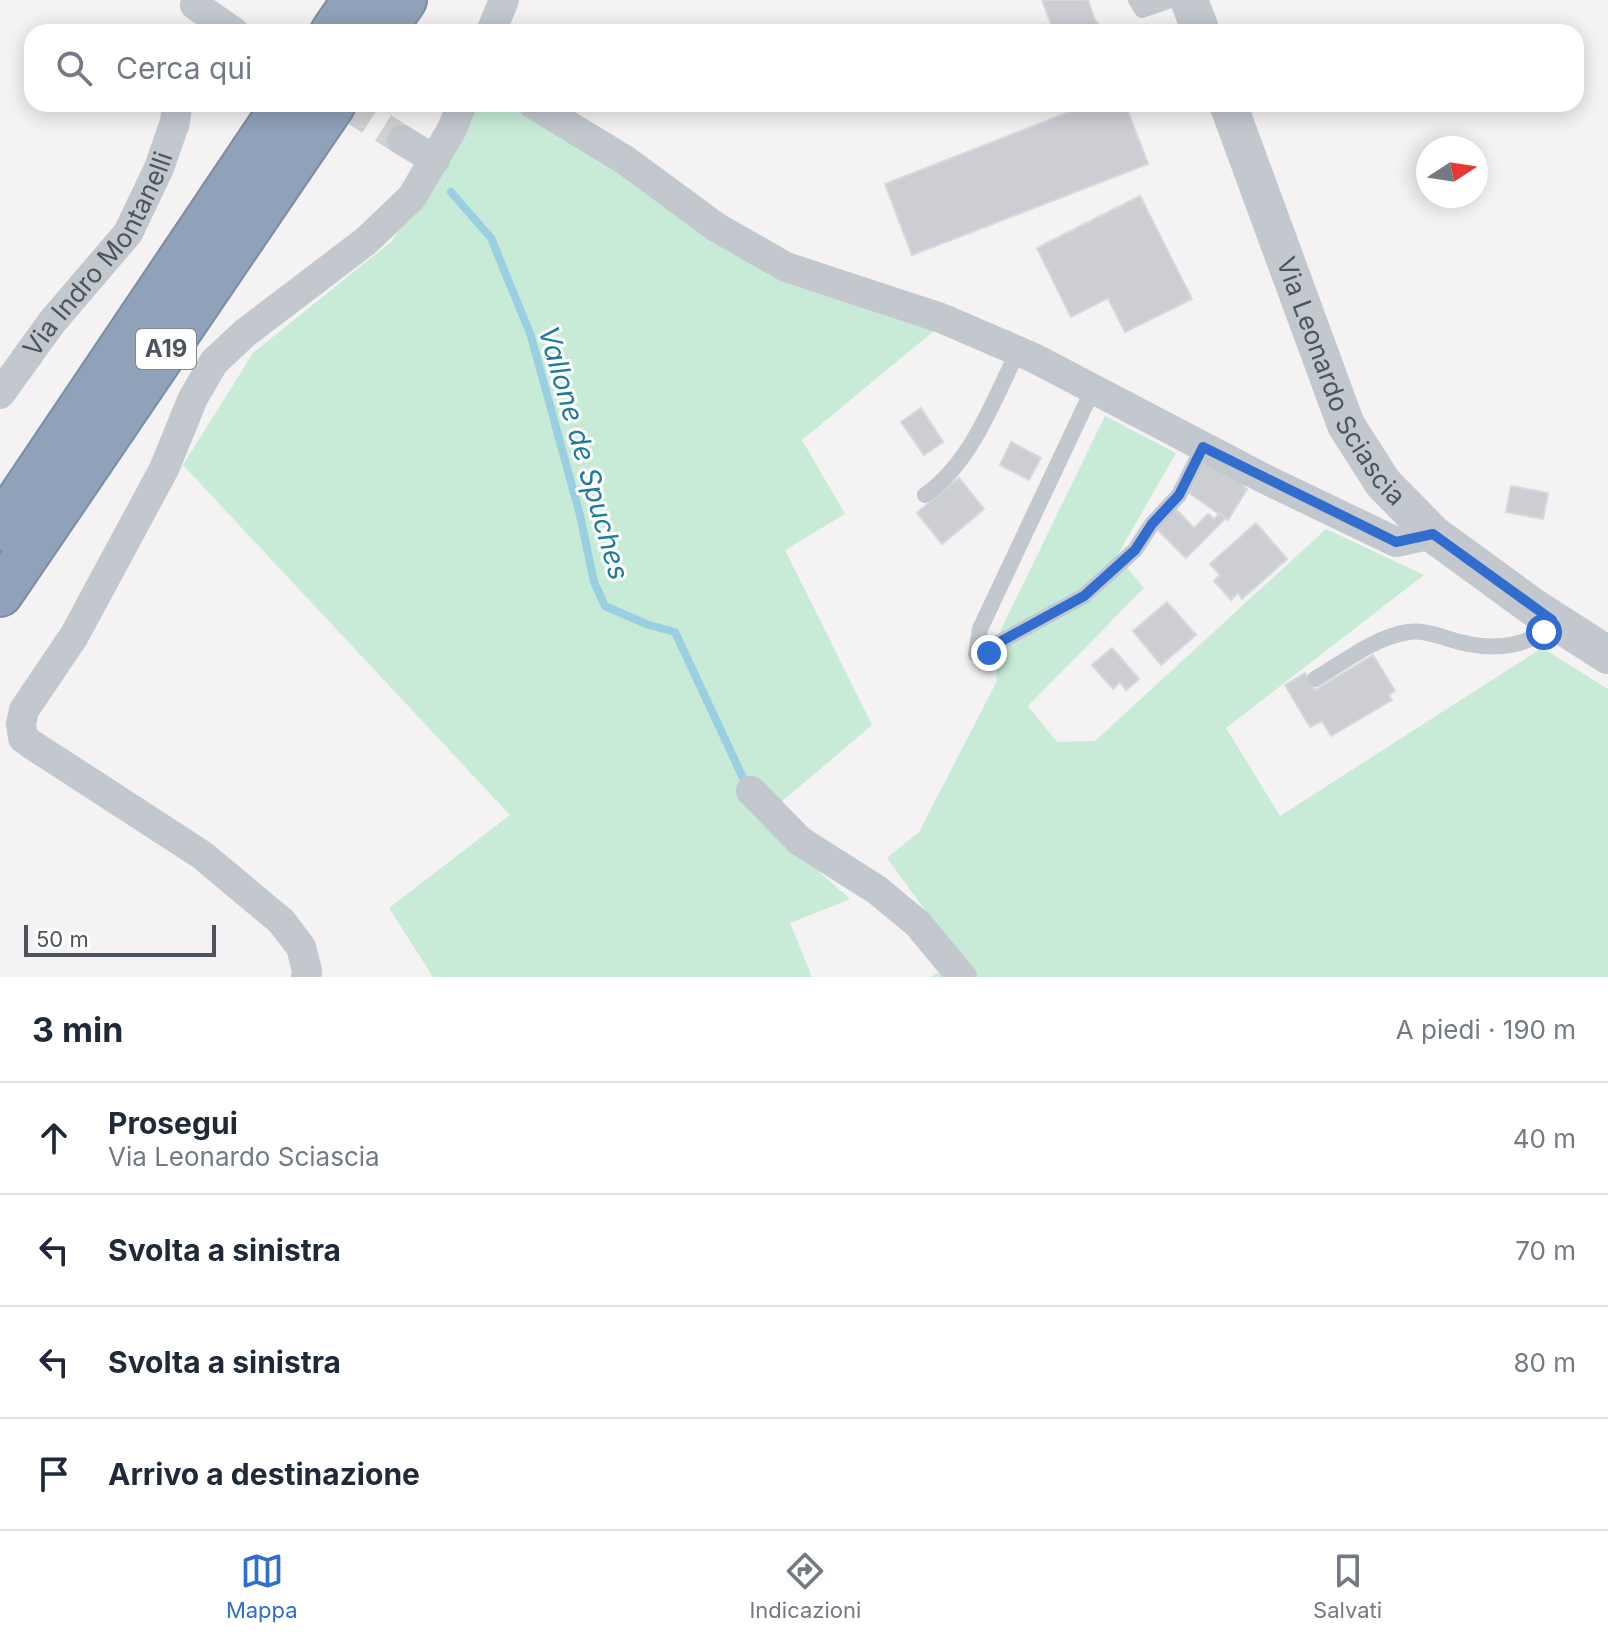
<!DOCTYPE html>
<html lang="it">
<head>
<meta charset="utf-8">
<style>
  body { margin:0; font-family:Inter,sans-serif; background:#f2f2f3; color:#1f2937 }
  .compass { position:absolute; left:1416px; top:136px; width:72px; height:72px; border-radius:50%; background:#fff; box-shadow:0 4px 20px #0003; rotate:78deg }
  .scale { position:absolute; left:24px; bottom:20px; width:192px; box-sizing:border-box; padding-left:8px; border:4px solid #4c545d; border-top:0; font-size:22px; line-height:28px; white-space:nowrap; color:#4c545d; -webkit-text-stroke:6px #fff; paint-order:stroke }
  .stop { position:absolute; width:24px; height:24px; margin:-18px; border:6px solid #316dcf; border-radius:50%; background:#fff }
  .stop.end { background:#316dcf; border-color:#fff; box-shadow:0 2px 8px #0008 }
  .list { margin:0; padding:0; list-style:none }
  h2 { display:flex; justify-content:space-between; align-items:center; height:104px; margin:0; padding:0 32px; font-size:34px }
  h2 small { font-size:26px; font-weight:400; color:#747a83 }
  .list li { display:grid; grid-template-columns:52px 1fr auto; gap:24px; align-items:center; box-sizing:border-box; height:112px; padding:0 32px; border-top:2px solid #e0e1e3 }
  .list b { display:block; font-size:30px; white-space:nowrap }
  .list p { margin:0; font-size:26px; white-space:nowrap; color:#747a83 }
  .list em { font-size:26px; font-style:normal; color:#747a83 }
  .icon { flex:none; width:44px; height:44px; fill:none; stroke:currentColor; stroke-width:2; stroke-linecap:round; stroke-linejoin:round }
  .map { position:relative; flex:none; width:1608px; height:977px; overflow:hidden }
  .search { position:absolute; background:#fff; box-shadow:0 4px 20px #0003; left:24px; right:24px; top:24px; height:88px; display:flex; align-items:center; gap:20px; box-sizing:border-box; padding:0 28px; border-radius:24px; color:#747a83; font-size:30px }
  .sheet { height:552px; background:#fff }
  nav { display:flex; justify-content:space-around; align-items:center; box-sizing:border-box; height:112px; border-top:2px solid #e0e1e3; background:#fff; font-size:22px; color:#747a83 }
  nav a { display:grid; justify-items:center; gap:4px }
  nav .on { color:#316dcf }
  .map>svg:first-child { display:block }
  .green { fill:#c7ebd7 }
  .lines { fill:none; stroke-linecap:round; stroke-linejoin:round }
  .stream { stroke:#9acfe2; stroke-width:8 }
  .building { fill:#cdced3; stroke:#d7d8dc; stroke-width:2 }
  .minor-tunnel { stroke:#d2d2d4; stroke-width:30; stroke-dasharray:30 15; stroke-linecap:butt }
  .motorway-casing { stroke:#7b8da5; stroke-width:48 }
  .service { stroke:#c2c8ce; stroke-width:16 }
  .minor { stroke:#c2c8ce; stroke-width:30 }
  .tertiary { stroke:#c2c8ce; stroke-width:38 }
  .motorway { stroke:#90a2ba; stroke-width:44 }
  .route { stroke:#316dcf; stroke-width:10 }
  .labels { text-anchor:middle; stroke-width:6; stroke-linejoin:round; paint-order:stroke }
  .shield { fill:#fff; stroke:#82878e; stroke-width:2 }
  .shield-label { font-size:24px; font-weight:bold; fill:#4c545d }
  .street-label { font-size:26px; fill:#4c545d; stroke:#fff }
  .water-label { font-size:28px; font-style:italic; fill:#1f7b9d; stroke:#fff }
</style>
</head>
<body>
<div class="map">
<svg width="1608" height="977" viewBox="0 0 1608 977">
  <rect width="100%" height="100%" fill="#f4f2f2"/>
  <g class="green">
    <polygon points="480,104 509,107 935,330 802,440 845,514 785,550 872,725 760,820 850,899 790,923 812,977 433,977 389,908 510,815 183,465 253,353 392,241"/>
    <polygon points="1105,416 1176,453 1117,556 1144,588 1028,706 1057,742 1095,741 1326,529 1424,575 1226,728 1280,816 1542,648 1608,689 1608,977 929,977 963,962 887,858 919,832 997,681 994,644"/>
  </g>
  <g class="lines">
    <polyline class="stream" points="451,192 491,238 531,336 580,515 594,582 605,606 646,624 675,632 744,780"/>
  </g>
  <g class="building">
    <polygon points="1042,0 1088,0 1094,18 1104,32 1054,32"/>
    <polygon points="1090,104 1125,104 1148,164 912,255 885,184"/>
    <polygon points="1140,196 1192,299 1125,332 1108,298 1071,317 1037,248"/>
    <polygon points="921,408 943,442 924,455 901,422"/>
    <polygon points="1011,442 1041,458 1029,480 1000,465"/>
    <polygon points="1205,459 1245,484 1243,487 1247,489 1228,520 1189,493"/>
    <polygon points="959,478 984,509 942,544 917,513"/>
    <polygon points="1511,486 1548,493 1543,519 1506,512"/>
    <polygon points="1176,509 1194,528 1208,514 1214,519 1220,513 1225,519 1186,558 1156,528"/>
    <polygon points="1256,523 1287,559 1242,599 1238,593 1231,600 1214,581 1220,575 1210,564"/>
    <polygon points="1167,602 1196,635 1161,665 1133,631"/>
    <polygon points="1112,648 1139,679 1126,690 1120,682 1113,689 1092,665"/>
    <polygon points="1373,655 1395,691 1389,695 1392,700 1331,736 1322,721 1310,727 1285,685 1305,673 1315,690"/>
  </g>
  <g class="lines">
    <polyline class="minor-tunnel" points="345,104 402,140"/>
    <defs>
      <g id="motorway">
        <polyline points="333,32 355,0"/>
        <polyline points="382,32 404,0"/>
        <polyline points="0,528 285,104"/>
        <polyline points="0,594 333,104"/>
      </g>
    </defs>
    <use href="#motorway" class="motorway-casing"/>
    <g class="service">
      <polyline points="1136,0 1142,10 1171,0"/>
      <polyline points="1093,389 980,629 976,654 983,659 998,643 1084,596 1135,550 1152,524 1179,495 1203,447"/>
      <path d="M 925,495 C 972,462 993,401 1018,351"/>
      <path d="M 1315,679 C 1344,662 1375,637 1408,632 C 1428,629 1449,641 1469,644 C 1498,650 1535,646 1552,620"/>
    </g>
    <g class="minor">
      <polyline points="195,5 234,32"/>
      <polyline points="491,32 504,0"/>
      <polyline points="533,104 625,160 716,227 786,267 941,318 1034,358 1265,479 1396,542 1433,534"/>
      <polyline points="402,140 435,160"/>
      <path id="s1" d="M 0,394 L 52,322 L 128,233 L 159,168 L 175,122 L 177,104"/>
      <polyline points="751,791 800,841 877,890 918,924 962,977"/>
      <polyline points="306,977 307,971 301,947 281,921 202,855 31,744 23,738 21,724 24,710 74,636 164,469 193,398 214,362 245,333 366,241 412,197 452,129 462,104"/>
    </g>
    <g class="tertiary">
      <polyline points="1189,0 1201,32"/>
      <path id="s2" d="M 1228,104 L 1346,425 L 1383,483 L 1433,534 L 1533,607 L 1608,655"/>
    </g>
    <use href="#motorway" class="motorway"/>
  </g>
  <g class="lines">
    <polyline class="route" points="989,653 998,643 1084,596 1135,550 1152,524 1179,495 1203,447 1396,542 1433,534 1552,620 1544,632"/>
  </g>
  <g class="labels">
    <rect class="shield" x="136" y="329" width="60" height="40" rx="6"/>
    <g class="shield-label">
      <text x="166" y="357">A19</text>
    </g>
    <g class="street-label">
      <text dy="9" stroke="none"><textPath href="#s1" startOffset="172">Via Indro Montanelli</textPath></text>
      <text dy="9" stroke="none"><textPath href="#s2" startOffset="300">Via Leonardo Sciascia</textPath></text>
    </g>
    <g class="water-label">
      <text transform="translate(584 453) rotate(74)" y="10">Vallone de Spuches</text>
    </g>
  </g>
</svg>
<svg class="compass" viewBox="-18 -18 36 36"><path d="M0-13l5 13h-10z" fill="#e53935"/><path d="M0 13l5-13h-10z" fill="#747a83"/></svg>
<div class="scale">50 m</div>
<div class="stop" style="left:1544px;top:632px"></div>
<div class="stop end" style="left:989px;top:653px"></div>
<div class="search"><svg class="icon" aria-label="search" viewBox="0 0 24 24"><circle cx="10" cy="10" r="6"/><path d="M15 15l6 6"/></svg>Cerca qui</div>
</div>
<section class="sheet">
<h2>3 min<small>A piedi · 190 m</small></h2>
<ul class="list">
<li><svg class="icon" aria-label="ahead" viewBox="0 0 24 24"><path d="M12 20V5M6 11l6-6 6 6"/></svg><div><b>Prosegui</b><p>Via Leonardo Sciascia</p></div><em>40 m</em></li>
<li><svg class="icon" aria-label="left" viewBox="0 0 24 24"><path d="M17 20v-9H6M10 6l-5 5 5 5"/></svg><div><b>Svolta a sinistra</b></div><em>70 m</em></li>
<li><svg class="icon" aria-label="left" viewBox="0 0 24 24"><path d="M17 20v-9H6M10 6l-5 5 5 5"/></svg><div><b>Svolta a sinistra</b></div><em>80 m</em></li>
<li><svg class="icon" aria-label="arrive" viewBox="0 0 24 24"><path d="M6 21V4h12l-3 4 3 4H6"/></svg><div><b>Arrivo a destinazione</b></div></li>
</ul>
</section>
<nav>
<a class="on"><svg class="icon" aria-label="map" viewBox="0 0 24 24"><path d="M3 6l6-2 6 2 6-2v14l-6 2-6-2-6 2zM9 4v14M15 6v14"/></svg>Mappa</a>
<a><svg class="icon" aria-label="directions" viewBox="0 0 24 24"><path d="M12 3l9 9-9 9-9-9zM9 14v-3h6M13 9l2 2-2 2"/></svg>Indicazioni</a>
<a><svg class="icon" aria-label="saved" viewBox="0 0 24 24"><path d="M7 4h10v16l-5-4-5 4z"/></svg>Salvati</a>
</nav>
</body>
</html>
